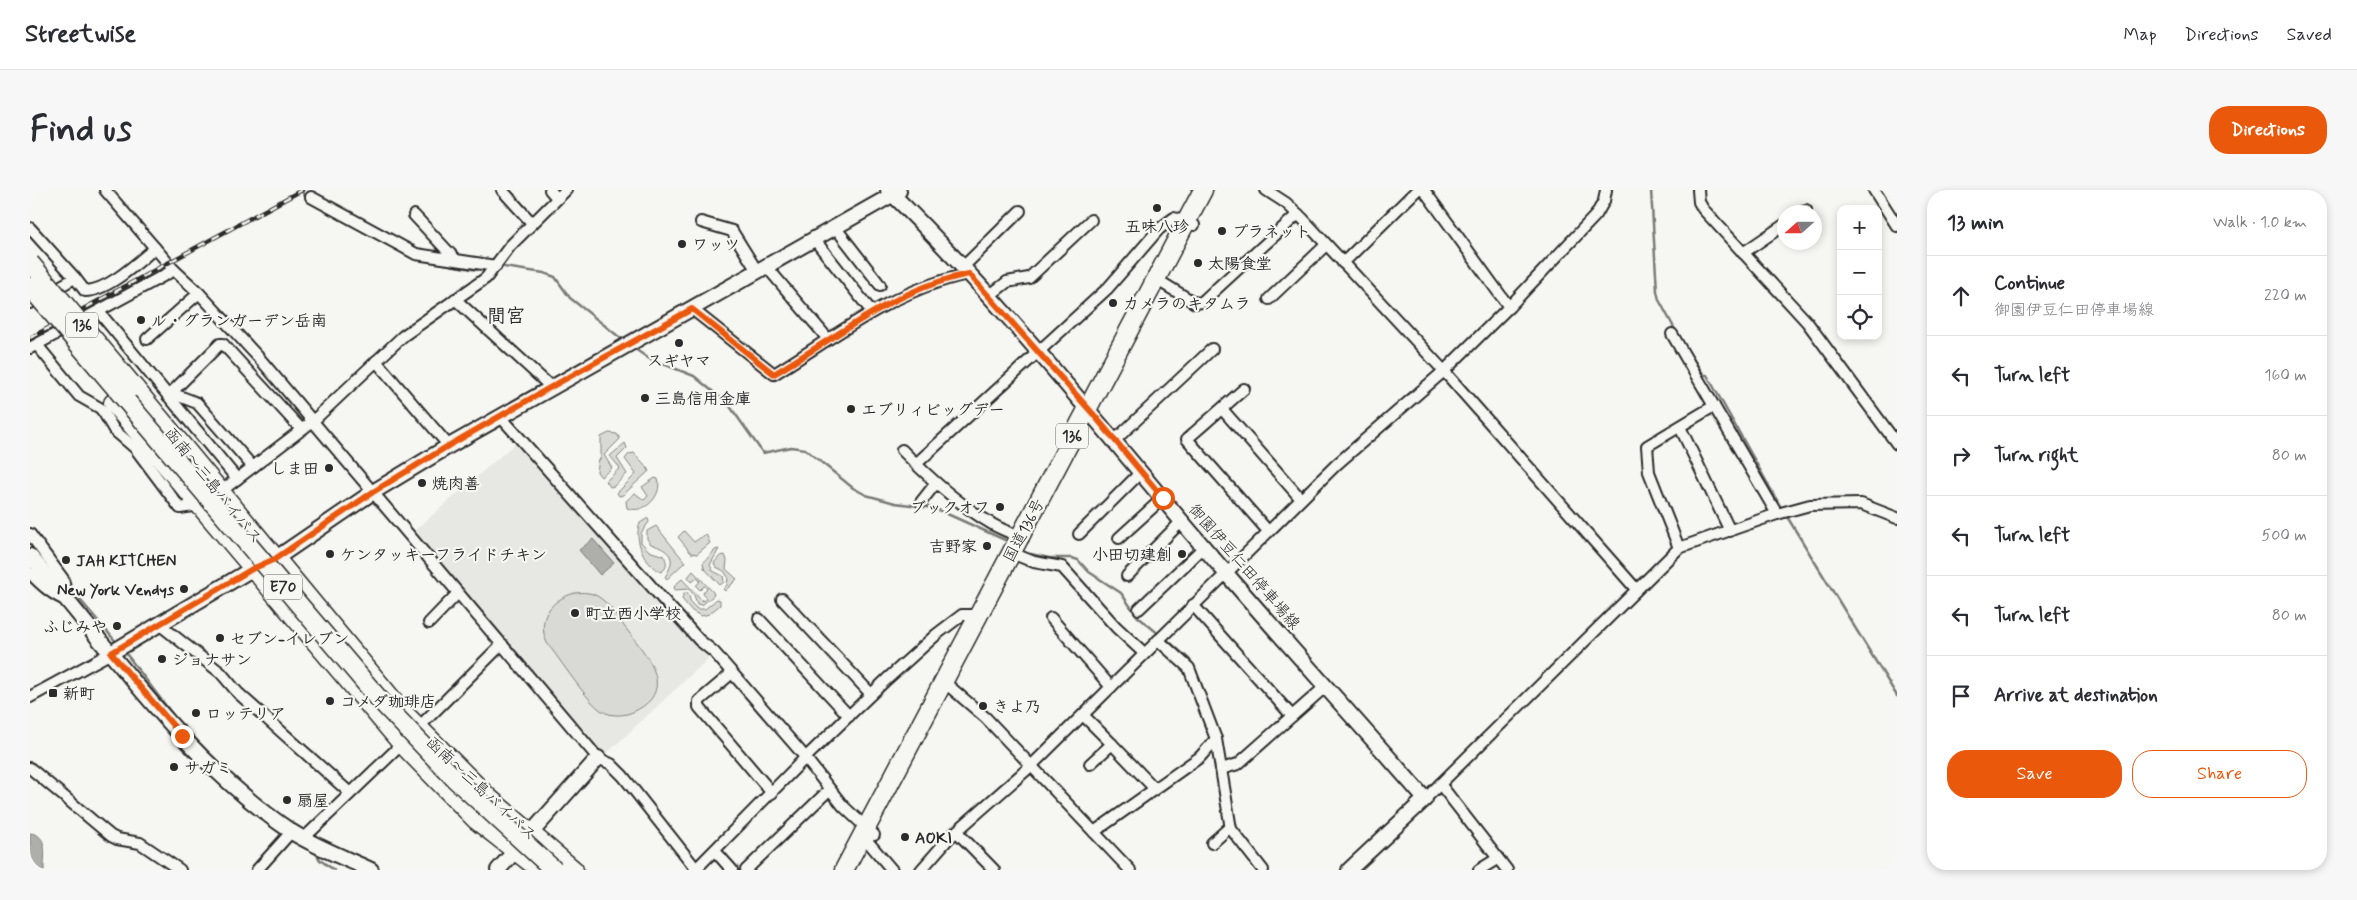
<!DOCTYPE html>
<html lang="en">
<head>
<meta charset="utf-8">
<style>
  body { margin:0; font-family:Mynerve,"Klee One",sans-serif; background:#f7f7f7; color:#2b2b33 }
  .controls { position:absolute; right:15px; top:15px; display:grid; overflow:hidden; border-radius:10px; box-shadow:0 2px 8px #0003 }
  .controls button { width:45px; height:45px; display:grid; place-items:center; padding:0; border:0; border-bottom:1px solid #e1e1e2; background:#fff; color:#2b2b33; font:25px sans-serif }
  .compass { position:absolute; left:1747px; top:15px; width:45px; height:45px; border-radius:50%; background:#fff; box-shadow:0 2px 8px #0003; rotate:249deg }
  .stop { position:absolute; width:15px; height:15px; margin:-11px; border:4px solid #ea580c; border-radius:50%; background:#fff }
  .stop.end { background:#ea580c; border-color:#fff; box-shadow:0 1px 5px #0008 }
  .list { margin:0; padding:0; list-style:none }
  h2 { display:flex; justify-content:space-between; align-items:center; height:65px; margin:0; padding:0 20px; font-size:21px }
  h2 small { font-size:16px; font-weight:400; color:#7c7c81 }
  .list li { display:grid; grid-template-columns:32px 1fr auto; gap:15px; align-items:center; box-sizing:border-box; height:80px; padding:0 20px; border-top:1px solid #e1e1e2 }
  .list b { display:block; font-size:19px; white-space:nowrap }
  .list p { margin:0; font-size:16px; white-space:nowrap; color:#7c7c81 }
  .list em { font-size:16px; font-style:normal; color:#7c7c81 }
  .actions { display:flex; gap:10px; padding:15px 20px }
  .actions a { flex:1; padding:11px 0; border:1px solid #ea580c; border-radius:20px; text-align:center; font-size:18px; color:#ea580c }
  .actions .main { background:#ea580c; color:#fff }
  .icon { flex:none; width:28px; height:28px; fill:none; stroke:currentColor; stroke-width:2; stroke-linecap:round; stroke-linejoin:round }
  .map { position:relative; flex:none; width:1867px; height:680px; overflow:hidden; border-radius:20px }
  header { display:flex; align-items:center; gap:30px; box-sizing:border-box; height:70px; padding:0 25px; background:#fff; border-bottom:1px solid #e1e1e2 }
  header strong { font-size:24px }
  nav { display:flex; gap:28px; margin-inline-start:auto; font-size:18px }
  .intro { display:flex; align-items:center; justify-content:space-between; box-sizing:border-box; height:120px; padding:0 30px }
  h1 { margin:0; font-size:35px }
  .button { padding:12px 22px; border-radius:20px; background:#ea580c; color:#fff; font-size:18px; font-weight:700 }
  main { display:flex; gap:30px; padding:0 30px }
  aside { flex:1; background:#fff; border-radius:20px; box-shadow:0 2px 8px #0003 }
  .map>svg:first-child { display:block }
  .built { fill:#e7e7e3 }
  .green { fill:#d9d9d5; stroke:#828280 }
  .water { fill:#aeaeab; stroke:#7a7a78 }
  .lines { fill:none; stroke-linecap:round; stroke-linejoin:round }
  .stream { stroke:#7a7a78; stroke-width:2.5 }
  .street-casing { stroke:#2b2b2b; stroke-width:14 }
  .secondary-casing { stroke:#2b2b2b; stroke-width:18 }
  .highway-casing { stroke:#2b2b2b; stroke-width:21 }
  .street { stroke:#f6f6f2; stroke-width:10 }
  .secondary { stroke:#f6f6f2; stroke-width:14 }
  .highway { stroke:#f6f6f2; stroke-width:18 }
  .rail-casing { stroke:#2b2b2b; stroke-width:4.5 }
  .rail { stroke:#f6f6f2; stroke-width:2.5; stroke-dasharray:8; stroke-linecap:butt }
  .highway-bridge-casing { stroke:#2b2b2b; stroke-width:21; stroke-linecap:butt }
  .highway-bridge { stroke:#f6f6f2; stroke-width:18 }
  .route { stroke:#ea580c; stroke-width:6 }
  .poi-dot { fill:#2b2b2b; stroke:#f6f6f2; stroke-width:2 }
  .labels { text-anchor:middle; stroke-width:4.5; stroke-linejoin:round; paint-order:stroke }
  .shield { fill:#f6f6f2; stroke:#686867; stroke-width:1 }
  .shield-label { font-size:15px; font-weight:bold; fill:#2b2b2b }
  .poi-label { font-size:16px; font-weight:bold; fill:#2b2b2b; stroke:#f6f6f2; text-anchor:start }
  .street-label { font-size:16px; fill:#2b2b2b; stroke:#f6f6f2 }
  .quarter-label { font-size:19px; font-weight:bold; fill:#2b2b2b; stroke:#f6f6f2 }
</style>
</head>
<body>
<header>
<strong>Streetwise</strong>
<nav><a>Map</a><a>Directions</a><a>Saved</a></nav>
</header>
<div class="intro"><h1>Find us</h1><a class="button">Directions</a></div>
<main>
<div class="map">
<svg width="1867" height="680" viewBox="0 0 1867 680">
  <rect width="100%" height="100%" fill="#f6f6f2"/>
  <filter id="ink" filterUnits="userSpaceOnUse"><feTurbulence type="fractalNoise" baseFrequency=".02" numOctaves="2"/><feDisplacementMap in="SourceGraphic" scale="10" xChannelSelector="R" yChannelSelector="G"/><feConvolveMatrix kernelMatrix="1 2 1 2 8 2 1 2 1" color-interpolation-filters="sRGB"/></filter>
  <g filter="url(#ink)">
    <polygon class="built" points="488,251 671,460 680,467 574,566 570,566 383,342"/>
    <g class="green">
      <polygon points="579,243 587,244 590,249 574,265 582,278 571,287 567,282 569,269 571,269 571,247"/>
      <polygon points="595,253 597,258 587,268 597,284 584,296 580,297 576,291 590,278 580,266"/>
      <polygon points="604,263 616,276 619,281 593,305 589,306 587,303 606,284 595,269 599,264"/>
      <path d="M 625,288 L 628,289 C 633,306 614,325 597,318 L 596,311 L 605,303 L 614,310 L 618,306 L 612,297 Z"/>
      <path d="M 618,328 L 619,332 L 611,343 L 611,352 L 619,361 L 634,366 C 637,372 638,378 631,382 C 615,376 603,349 610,333 Z"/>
      <path d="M 626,336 L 655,372 L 637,389 L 635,387 C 647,368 641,361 621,354 L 617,349 L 617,341 Z"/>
      <polygon points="654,341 664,352 676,344 680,353 667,364 661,363 648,347"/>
      <polygon points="689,359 680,375 683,381 693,386 694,392 690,395 674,378 673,373 685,360"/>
      <polygon points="695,365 697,370 696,379 707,389 695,401 693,399 697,395 698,387 694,381 686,377 684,373 690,366"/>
      <polygon points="663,381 683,402 684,405 672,415 667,414 664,405 659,399 644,400 645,395 652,389 673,411 676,409 673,403 677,398 674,396 670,400 666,396 670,391 667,388 662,392 658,387"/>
      <path d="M 545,403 C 553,402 563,402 570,408 C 581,415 589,430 597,440 C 616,464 648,500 605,521 C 595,526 582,527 572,521 C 558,513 529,468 517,453 C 506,429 521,409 545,403 Z"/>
      <polygon points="654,403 658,403 661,413 667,419 675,419 687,409 690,410 690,415 679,424 671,426 662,421 652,409"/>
    </g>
    <g class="water">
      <polygon points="563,349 584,373 570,385 549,360"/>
      <path d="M 0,643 C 19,645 14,665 14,680 L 0,680 Z"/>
    </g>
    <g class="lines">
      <g class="stream">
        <polyline points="271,0 278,11 382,68 447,80"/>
        <polyline points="1621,0 1627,101 1629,110 1647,143"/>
        <polyline points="474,77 514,83 525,87 540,108 593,150"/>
        <polyline points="602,157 618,168 664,186 699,215 733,263 761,257 775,259 823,298 836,305 865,313 904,318 975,350"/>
        <polyline points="1655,157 1674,185 1677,185 1753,321"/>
        <polyline points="1756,325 1867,506"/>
        <polyline points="1001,364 1019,368 1042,368 1048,370 1059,382 1091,403 1107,426 1130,445"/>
        <polyline points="40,403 46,405 87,453"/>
        <polyline points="1135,448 1159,469 1163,475"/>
        <polyline points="94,461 153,538"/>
        <polyline points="1169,490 1175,505"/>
        <polyline points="284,660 290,670 304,680"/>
      </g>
      <defs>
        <g id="street">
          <polyline points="75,0 144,80 169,103 230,169 568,568 581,574 593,586 667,680"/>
          <polyline points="472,0 502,33"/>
          <polyline points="520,0 527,8"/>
          <polyline points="1236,0 1256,13 1272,28 1414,181 1606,399"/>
          <polyline points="1394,0 1479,117"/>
          <polyline points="1668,0 1669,12 1673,19 1777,132 1867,254"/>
          <polyline points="1844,0 1867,36"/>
          <polyline points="281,7 386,64 466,76"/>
          <polyline points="1773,22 1776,20"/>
          <polyline points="384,25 426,70"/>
          <polyline points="671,32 702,41 727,81"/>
          <polyline points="805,37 850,95"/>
          <polyline points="0,38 45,88 0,113"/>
          <polyline points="784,49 842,122"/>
          <polyline points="1713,63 1754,35"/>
          <polyline points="1313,73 1387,0"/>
          <polyline points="736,76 798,149"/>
          <polyline points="933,77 990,21"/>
          <path d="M 45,88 L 55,101 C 78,101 108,72 125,58"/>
          <polyline points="1134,94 1165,113 1172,112 1268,24"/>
          <polyline points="959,106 977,92 999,88 1061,30"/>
          <polyline points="425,109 521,197"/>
          <polyline points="1239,109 1296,55"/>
          <path d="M 662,119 L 744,184 C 806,146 866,98 939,84"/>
          <polyline points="69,122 207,289"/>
          <polyline points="1642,144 1684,216"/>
          <polyline points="117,149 169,103"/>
          <polyline points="7,155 49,206 70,218 74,223 84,240 105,258 150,318 170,315"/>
          <polyline points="0,158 144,80"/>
          <polyline points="346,171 419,256"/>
          <polyline points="1214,199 1157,249 1238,341"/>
          <polyline points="138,206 190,154 193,154 271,239"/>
          <polyline points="141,209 149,206 167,213 223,277"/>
          <polyline points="1192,219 1271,309"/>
          <polyline points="470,226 669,450 684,462 770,561 813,616 844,645"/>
          <polyline points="1650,237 1700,341"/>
          <polyline points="1085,250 1182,159"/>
          <path d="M 872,260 C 898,287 928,314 962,334 C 972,340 983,343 993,349"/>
          <polyline points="886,274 1078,98 1129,39 1144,28 1164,35"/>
          <polyline points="190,302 283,231 373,146 456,88 480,56 536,0"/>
          <polyline points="891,312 906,293"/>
          <path d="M 0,344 L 33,389 L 38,411 C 23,406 10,394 0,383"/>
          <polyline points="1049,344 1111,282"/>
          <polyline points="1089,348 1133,308"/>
          <polyline points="1649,358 1619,282 1617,256 1684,216 1747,324"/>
          <polyline points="989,366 1004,372 1032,377 1086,437 1114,463"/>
          <polyline points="1097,386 1152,331"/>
          <polyline points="752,409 841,504"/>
          <polyline points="1163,415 1262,526"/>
          <polyline points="1109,419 1174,357"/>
          <polyline points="1021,428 1081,497"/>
          <polyline points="729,429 819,526"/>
          <polyline points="399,433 428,403"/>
          <polyline points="129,434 191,483 208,503 320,603"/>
          <polyline points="1128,450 1159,478 1186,549 1201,639 1233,680"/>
          <polyline points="702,483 669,511 669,517 742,603"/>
          <polyline points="920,497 956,528 1100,680"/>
          <polyline points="0,507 81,463"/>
          <polyline points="1053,525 1082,554 1060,574"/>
          <polyline points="388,538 472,454"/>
          <polyline points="1082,554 1125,599"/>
          <polyline points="0,578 81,646 87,649 110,653 150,680"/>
          <polyline points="1191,579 1208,574 1296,496"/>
          <polyline points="1410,594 1477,680"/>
          <polyline points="1395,609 1649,358 1747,324 1780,315 1831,314 1867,328"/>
          <polyline points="927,642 964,680"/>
          <polyline points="1064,642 1170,567 1186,549"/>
          <polyline points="274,648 372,554"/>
          <polyline points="839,653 862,680"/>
          <polyline points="1182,653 1200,637"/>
          <polyline points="685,661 702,680"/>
          <polyline points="227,680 262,641"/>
          <polyline points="665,680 774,569 857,489 907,444 932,425 952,425"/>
          <polyline points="716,680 799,600"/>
          <polyline points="891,680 919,648 1002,575 1307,274 1414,181 1479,117 1566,25 1574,11 1576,0"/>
          <polyline points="1449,680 1467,669"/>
        </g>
        <g id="secondary">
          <path d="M 858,0 C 980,119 1084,254 1195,382 C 1261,459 1329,533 1395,609 L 1319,680"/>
          <path d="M 0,366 C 82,461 156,571 262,642 C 286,657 315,668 341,680"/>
          <polyline points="81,463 222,379 245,369 343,302 419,256 869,1"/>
          <polyline points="468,680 568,568"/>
        </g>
        <g id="highway">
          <polyline points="104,197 372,521 458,607 544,680"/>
          <polyline points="83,213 372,554 446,630 510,680"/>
          <polyline points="814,680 1173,0"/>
        </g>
      </defs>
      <use href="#street" class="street-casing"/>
      <use href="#secondary" class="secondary-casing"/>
      <use href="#highway" class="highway-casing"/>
      <use href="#street" class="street"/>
      <use href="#secondary" class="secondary"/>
      <use href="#highway" class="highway"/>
      <defs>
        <polyline id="rail" points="0,148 272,0"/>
      </defs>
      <use href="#rail" class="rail-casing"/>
      <use href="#rail" class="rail"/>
      <defs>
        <g id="highway-bridge">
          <polyline points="0,73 104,197"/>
          <polyline points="0,97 349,509 425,589 524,680"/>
        </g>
      </defs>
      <use href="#highway-bridge" class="highway-bridge-casing"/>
      <use href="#highway-bridge" class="highway-bridge"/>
    </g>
  </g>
  <g class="lines" filter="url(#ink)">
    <path class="route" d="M 152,546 L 81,463 L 222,379 L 245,369 L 343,302 L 418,256 L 521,197 L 662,119 L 744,184 C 807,147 866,98 939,84 L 1064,225 L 1133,308"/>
  </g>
  <g class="poi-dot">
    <circle cx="1127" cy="18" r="5"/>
    <circle cx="1192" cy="41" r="5"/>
    <circle cx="652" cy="54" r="5"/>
    <circle cx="1168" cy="73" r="5"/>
    <circle cx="1083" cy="113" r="5"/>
    <circle cx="111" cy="130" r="5"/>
    <circle cx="649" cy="153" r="5"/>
    <circle cx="615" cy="208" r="5"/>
    <circle cx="821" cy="219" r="5"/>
    <circle cx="299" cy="278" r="5"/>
    <circle cx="392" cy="293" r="5"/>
    <circle cx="970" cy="317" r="5"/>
    <circle cx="957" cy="356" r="5"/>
    <circle cx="300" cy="364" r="5"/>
    <circle cx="1152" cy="364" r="5"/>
    <circle cx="36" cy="370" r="5"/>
    <circle cx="154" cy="399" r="5"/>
    <circle cx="545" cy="423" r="5"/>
    <circle cx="87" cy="436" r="5"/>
    <circle cx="190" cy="448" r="5"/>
    <circle cx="132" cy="469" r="5"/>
    <rect x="18" y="498" width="10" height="10" rx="2.5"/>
    <circle cx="300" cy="511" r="5"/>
    <circle cx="953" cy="516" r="5"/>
    <circle cx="166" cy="523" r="5"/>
    <circle cx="144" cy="577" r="5"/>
    <circle cx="257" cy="610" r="5"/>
    <circle cx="875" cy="647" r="5"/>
  </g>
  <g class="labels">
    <g class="shield">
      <rect x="36" y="122.5" width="32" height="25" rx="4"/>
      <rect x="1026" y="233.5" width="32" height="25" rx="4"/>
      <rect x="234" y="384.5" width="38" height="25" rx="4"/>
    </g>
    <g class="shield-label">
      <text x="52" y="140">136</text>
      <text x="1042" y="251">136</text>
      <text x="253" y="402">E70</text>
    </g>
    <g class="poi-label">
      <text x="1127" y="42" text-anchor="middle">五味八珍</text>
      <text x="1202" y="47">プラネット</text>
      <text x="662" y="60">ワッツ</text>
      <text x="1178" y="79">太陽食堂</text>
      <text x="1093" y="119">カメラのキタムラ</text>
      <text x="121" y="136">ル・グランガーデン岳南</text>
      <text x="649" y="176" text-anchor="middle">スギヤマ</text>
      <text x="625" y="214">三島信用金庫</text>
      <text x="831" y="225">エブリィビッグデー</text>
      <text x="289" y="284" text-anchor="end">しま田</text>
      <text x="402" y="299">焼肉善</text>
      <text x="960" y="323" text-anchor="end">ブックオフ</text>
      <text x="947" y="362" text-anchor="end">吉野家</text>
      <text x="310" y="370">ケンタッキーフライドチキン</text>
      <text x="1142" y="370" text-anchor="end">小田切建創</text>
      <text x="46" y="376">JAH KITCHEN</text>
      <text x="144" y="405" text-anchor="end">New York Vendys</text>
      <text x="555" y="429">町立西小学校</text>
      <text x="77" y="442" text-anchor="end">ふじみや</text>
      <text x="200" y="454">セブン-イレブン</text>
      <text x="142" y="475">ジョナサン</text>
      <text x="33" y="509">新町</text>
      <text x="310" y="517">コメダ珈琲店</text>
      <text x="963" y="522">きよ乃</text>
      <text x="176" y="529">ロッテリア</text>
      <text x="154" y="583">サガミ</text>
      <text x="267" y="616">扇屋</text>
      <text x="885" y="653">AOKI</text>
    </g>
    <g class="street-label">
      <text transform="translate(184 295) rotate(51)" y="6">函南～三島バイパス</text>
      <text transform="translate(993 340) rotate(-62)" y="6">国道136号</text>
      <text transform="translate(1215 376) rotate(49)" y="6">御園伊豆仁田停車場線</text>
      <text transform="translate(452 598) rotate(43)" y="6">函南～三島バイパス</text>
    </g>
    <g class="quarter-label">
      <text x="476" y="132">間宮</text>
    </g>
  </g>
</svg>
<div class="controls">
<button>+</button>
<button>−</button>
<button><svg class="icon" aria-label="locate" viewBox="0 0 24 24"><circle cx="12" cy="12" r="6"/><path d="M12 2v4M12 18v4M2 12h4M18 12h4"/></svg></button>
</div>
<svg class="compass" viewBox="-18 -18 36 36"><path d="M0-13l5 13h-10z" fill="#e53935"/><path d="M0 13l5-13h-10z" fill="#7c7c81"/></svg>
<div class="stop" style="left:1133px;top:308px"></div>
<div class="stop end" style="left:152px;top:546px"></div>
</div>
<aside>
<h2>13 min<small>Walk · 1.0 km</small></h2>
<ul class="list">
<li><svg class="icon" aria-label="ahead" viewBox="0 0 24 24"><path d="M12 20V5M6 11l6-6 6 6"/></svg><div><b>Continue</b><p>御園伊豆仁田停車場線</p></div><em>220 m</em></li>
<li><svg class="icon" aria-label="left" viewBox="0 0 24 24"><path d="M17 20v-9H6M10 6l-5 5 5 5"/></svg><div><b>Turn left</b></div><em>160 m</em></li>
<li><svg class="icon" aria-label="right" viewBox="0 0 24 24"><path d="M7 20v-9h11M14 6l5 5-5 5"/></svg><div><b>Turn right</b></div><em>80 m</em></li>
<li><svg class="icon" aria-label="left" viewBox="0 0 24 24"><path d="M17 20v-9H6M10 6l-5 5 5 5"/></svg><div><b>Turn left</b></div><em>500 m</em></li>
<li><svg class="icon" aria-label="left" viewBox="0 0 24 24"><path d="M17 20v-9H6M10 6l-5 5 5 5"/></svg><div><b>Turn left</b></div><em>80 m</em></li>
<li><svg class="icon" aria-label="arrive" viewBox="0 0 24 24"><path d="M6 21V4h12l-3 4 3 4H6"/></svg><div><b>Arrive at destination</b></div></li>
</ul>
<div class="actions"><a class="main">Save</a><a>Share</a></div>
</aside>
</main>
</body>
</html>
